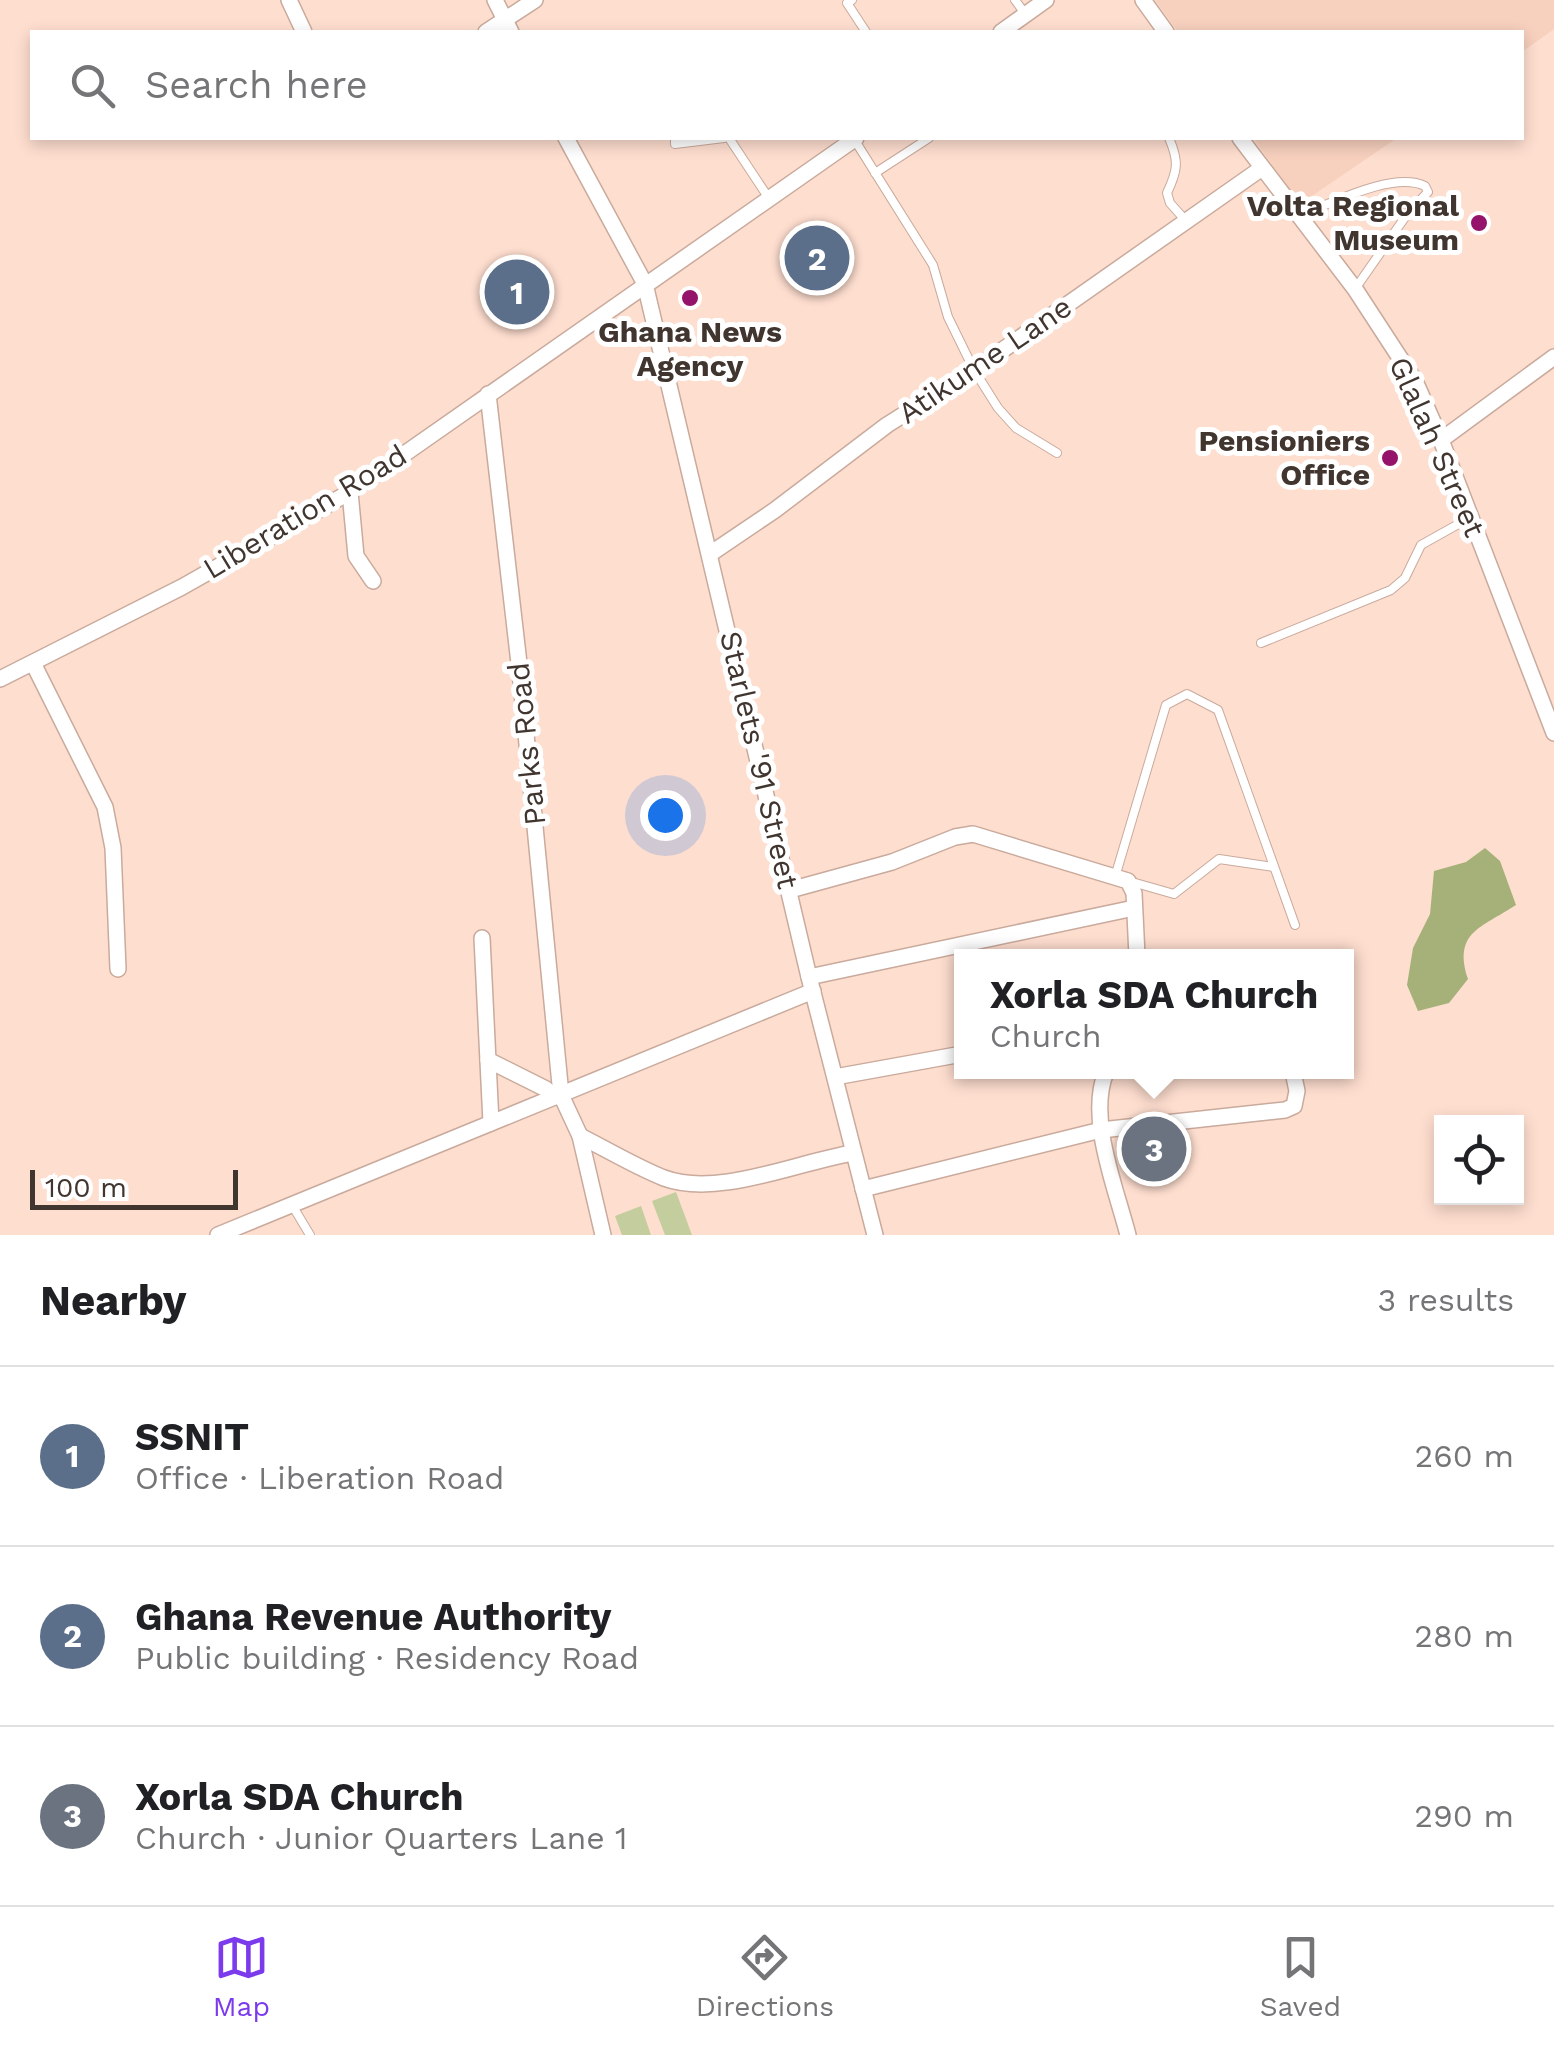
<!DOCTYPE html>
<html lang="en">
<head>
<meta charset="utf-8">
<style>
  body { margin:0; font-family:"Work Sans",sans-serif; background:#f2f2f2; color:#202124 }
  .controls { position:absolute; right:30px; bottom:30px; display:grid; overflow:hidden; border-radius:0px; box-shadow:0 5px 15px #0003 }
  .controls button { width:90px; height:90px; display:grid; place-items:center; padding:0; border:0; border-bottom:2px solid #e0e0e0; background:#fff; color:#202124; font:50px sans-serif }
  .scale { position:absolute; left:30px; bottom:25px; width:208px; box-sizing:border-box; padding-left:10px; border:5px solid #41352f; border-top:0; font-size:28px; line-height:35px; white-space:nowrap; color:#41352f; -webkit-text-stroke:8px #fff; paint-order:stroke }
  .you { position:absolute; left:665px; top:815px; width:35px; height:35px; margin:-25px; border:8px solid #fff; border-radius:50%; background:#1a73e8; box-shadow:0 0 0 15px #1a73e833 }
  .badge { display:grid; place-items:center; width:65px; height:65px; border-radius:50%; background:#7c3aed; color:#fff; font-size:32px; font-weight:700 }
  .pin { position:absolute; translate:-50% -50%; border:5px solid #fff; box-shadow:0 2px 10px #0006 }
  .popup { position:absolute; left:954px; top:949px; width:400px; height:130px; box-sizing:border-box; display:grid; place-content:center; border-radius:0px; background:#fff; filter:drop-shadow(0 2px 8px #0005); font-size:32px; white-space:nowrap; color:#757577 }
  .popup b { font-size:38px; color:#202124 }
  .popup::after { content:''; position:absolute; left:50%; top:100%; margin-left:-20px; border:20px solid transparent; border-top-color:#fff }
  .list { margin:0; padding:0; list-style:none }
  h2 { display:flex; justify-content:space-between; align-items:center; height:130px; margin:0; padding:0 40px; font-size:42px }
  h2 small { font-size:32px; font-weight:400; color:#757577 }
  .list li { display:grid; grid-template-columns:65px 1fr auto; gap:30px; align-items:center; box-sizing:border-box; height:180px; padding:0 40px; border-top:2px solid #e0e0e0 }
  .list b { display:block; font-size:38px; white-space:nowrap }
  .list p { margin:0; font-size:32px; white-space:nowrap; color:#757577 }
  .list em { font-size:32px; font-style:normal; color:#757577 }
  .icon { flex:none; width:55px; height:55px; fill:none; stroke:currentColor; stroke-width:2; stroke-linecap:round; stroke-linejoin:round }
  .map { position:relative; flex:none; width:1554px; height:1235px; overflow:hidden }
  .search { position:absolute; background:#fff; box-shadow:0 5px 15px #0003; left:30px; right:30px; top:30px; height:110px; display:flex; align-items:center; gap:25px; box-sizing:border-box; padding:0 35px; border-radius:0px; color:#757577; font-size:38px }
  .sheet { height:670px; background:#fff }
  nav { display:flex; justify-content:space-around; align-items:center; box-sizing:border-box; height:140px; border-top:2px solid #e0e0e0; background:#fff; font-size:28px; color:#757577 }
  nav a { display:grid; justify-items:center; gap:5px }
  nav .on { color:#7c3aed }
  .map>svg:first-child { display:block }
  .built { fill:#f7d0be }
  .green { fill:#c3cd9d }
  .forest { fill:#a6b17a }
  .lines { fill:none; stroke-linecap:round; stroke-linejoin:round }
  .lane-casing { stroke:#c9aa9c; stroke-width:10 }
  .street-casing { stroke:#c9aa9c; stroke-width:18 }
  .lane { stroke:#fff; stroke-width:8 }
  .street { stroke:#fff; stroke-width:15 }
  .poi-dot { fill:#96136b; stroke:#fff; stroke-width:4 }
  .labels { text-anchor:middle; stroke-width:10; stroke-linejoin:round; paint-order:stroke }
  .poi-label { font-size:30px; font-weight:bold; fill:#41352f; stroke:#fff; text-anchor:end }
  .street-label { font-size:30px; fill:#41352f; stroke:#fff }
</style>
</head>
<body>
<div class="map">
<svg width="1554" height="1235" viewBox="0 0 1554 1235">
  <rect width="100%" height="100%" fill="#fedecf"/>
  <g class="built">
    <polygon points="1155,0 1554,0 1554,29 1522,52 1522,32 1178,32"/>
    <polygon points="1253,138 1397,138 1300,204"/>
  </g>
  <g class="green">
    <polygon points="676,1192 692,1235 665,1235 652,1201"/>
    <polygon points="641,1206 651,1235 622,1235 615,1216"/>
  </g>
  <path class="forest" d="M 1485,848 L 1500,861 L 1516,905 C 1481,928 1453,932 1468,979 L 1449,1003 L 1418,1011 L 1407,985 L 1413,948 L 1430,914 L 1434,871 L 1466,862 Z"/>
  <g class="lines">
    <defs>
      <g id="lane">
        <polyline points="852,0 847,3 866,32"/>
        <polyline points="1015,0 1026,15"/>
        <polyline points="675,138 675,144 724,138"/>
        <polyline points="729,138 768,197"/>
        <path d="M 1169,138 C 1179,161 1178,170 1167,193 L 1170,203 L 1186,221"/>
        <polyline points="854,139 933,265 948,317 974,370 998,408 1016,428 1057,453"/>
        <polyline points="875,173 929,138"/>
        <path d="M 1301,215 C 1332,203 1393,171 1425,186 L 1428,192 L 1408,213 L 1355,289"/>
        <polyline points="1261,643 1391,590 1405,578 1421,545 1471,517"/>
        <polyline points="1115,877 1166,705 1187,694 1218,710 1295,925"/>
        <polyline points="1132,882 1174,894 1219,859 1274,867"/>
        <polyline points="292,1205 310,1235"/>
      </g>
      <g id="street">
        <polyline points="289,0 304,32"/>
        <polyline points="495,0 511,32"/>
        <polyline points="1143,0 1166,32"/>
        <polyline points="486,32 535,0"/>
        <polyline points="1001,32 1046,0"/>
        <polyline points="566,138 645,284 809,977 875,1235"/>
        <polyline points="1240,138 1355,289 1415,381 1441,440 1554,733"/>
        <polyline points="488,394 520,672 561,1095 580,1136 603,1235"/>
        <polyline points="1441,440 1554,357"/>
        <polyline points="350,492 356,556 373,581"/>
        <polyline points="710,554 775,510 887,425 974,370 1262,168"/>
        <polyline points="33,663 105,807 113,848 118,969"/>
        <polyline points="0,679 182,587 350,492 856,138"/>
        <polyline points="790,890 892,862 955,837 973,834 1128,881 1134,893 1137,956"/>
        <polyline points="482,938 491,1123"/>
        <polyline points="809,977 1134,908"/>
        <polyline points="488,1060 546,1089 555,1097"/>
        <path d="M 1106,1072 C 1087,1118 1116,1188 1128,1235"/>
        <polyline points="835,1077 962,1054"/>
        <path d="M 580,1136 C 608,1150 636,1167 664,1178 C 718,1198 797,1162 853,1153"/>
        <polyline points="863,1189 1101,1130 1285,1110 1294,1106 1297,1091 1293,1072"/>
        <polyline points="218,1235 813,991"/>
      </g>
    </defs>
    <use href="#lane" class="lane-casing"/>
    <use href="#street" class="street-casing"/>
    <use href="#lane" class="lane"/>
    <use href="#street" class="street"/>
  </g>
  <g class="poi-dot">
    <circle cx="1479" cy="223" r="10"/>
    <circle cx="690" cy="298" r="10"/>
    <circle cx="1390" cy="458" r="10"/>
  </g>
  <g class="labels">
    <g class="poi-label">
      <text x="1459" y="216">Volta Regional<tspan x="1459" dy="34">Museum</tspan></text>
      <text x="690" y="342" text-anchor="middle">Ghana News<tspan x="690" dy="34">Agency</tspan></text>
      <text x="1370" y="451">Pensioniers<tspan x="1370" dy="34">Office</tspan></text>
    </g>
    <g class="street-label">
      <text transform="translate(985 360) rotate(-34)" y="10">Atikume Lane</text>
      <text transform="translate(1437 447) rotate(66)" y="10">Glalah Street</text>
      <text transform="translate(305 512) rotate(-31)" y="10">Liberation Road</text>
      <text transform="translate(527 744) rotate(-96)" y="10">Parks Road</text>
      <text transform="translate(759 760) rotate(77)" y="10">Starlets '91 Street</text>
    </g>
  </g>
</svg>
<div class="controls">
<button><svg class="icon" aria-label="locate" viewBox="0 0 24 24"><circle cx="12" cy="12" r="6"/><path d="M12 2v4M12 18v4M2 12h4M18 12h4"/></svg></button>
</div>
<div class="scale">100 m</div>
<div class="you"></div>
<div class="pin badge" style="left:517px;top:292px;background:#5c6f8a">1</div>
<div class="pin badge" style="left:817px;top:258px;background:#5c6f8a">2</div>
<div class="pin badge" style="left:1154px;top:1149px;background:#6b7280">3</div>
<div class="popup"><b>Xorla SDA Church</b>Church</div>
<div class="search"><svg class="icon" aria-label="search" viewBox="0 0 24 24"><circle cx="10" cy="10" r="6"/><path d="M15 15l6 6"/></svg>Search here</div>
</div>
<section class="sheet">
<h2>Nearby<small>3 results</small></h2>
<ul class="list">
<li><span class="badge" style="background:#5c6f8a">1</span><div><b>SSNIT</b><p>Office · Liberation Road</p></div><em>260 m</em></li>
<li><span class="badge" style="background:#5c6f8a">2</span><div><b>Ghana Revenue Authority</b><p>Public building · Residency Road</p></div><em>280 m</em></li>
<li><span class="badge" style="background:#6b7280">3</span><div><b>Xorla SDA Church</b><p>Church · Junior Quarters Lane 1</p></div><em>290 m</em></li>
</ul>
</section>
<nav>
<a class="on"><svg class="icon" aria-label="map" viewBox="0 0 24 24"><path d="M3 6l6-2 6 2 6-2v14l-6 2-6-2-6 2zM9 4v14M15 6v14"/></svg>Map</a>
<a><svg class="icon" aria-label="directions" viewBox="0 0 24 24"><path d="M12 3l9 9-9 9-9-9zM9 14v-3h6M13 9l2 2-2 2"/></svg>Directions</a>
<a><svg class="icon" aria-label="saved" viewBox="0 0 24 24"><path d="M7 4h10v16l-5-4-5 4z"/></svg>Saved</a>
</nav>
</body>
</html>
